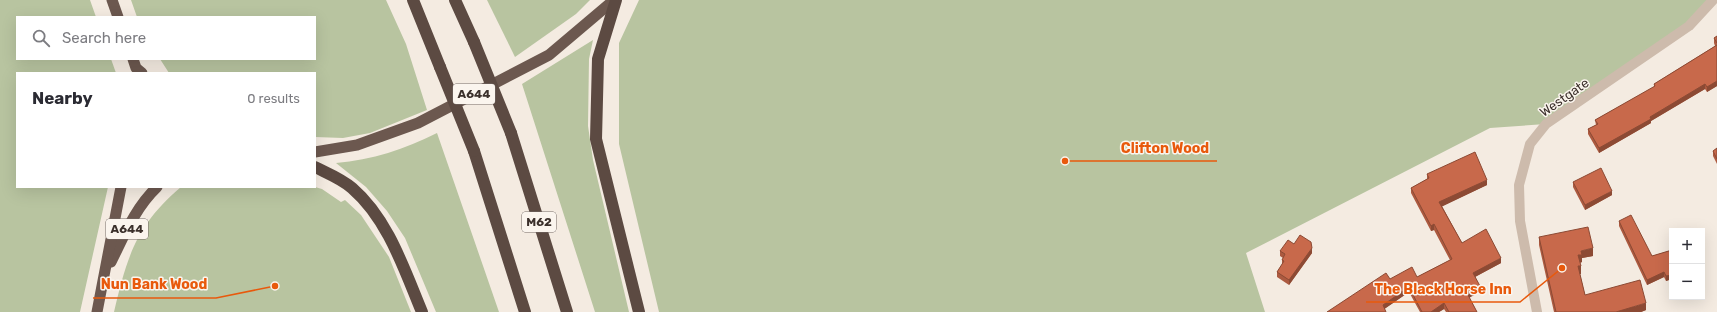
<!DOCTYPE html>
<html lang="en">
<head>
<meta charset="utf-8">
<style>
  body { margin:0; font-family:Rubik,sans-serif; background:#f7f7f7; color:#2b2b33 }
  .controls { position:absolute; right:12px; bottom:12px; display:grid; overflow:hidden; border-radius:0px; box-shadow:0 4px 16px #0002 }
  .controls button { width:36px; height:36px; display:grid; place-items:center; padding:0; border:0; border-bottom:1px solid #e1e1e2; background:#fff; color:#2b2b33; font:20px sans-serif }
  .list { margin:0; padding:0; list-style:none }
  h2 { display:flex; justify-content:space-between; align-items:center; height:52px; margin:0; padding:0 16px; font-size:17px }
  h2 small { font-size:13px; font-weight:400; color:#7c7c81 }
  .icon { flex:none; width:22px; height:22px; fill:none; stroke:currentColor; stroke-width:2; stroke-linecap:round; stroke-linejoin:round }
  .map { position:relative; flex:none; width:1717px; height:312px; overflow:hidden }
  .search { position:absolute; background:#fff; box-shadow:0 4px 16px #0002; left:16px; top:16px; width:300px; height:44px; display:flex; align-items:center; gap:10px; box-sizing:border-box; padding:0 14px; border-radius:0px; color:#7c7c81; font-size:15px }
  .panel { position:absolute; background:#fff; box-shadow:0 4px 16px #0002; left:16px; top:72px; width:300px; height:116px; border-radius:0px }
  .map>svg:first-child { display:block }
  .green { fill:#b8c4a0 }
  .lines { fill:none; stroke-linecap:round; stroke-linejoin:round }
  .minor { stroke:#cdbbac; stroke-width:10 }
  .trunk { stroke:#6c584f; stroke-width:11 }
  .motorway { stroke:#5c4a42; stroke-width:12 }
  .motorway-bridge { stroke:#5c4a42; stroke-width:12 }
  .wall { fill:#ac5a40 }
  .shaded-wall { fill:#8c4a34 }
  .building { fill:#c8694b; stroke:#8c4a34 }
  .labels { text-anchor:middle; stroke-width:3; stroke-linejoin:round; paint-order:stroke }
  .shield { fill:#fbf5ee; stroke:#756b66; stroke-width:1 }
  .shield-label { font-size:12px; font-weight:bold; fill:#3b302b }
  .street-label { font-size:13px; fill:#3b302b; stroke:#fbf5ee }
  .leader { fill:none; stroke:#e8590c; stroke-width:1.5 }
  .callout-dot { fill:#e8590c; stroke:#fbf5ee; stroke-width:1.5 }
  .callout-label { font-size:14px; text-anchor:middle; font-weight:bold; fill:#e8590c; stroke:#fbf5ee; stroke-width:3; stroke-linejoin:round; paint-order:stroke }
</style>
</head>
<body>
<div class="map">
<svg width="1717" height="312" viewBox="0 0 1717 312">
  <rect width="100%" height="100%" fill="#f4ebe1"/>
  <g class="green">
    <polygon points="0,0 90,0 96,17 17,17 17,59 111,59 116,73 17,73 17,187 108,187 80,312 0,312"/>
    <polygon points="131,0 386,0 406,44 427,110 370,133 343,138 315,137 315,73 169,73 160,59 315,59 315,17 137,17"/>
    <polygon points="487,0 590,0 576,14 515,57"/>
    <polygon points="639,0 1713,0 1689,26 1546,124 1490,128 1246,253 1265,312 659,312 619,144 619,43"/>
    <polygon points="593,40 589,59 588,126 593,160 629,312 595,312 522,84"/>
    <path d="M 437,133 L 499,312 L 436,312 L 405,238 L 387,211 L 366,187 L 336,163 C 372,160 405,149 437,133 Z"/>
    <path d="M 181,187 L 315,187 L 322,189 L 341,202 L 345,200 L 361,215 L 389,257 L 411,312 L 114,312 C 127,257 136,225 181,187 Z"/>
  </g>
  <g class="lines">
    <polyline class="minor" points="1537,312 1520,221 1519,185 1530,144 1546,124 1689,26 1713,0"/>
    <g class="trunk">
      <polyline points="112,0 118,17"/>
      <polyline points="133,59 136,68 142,73"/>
      <polyline points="315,152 357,145 418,123 549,55 614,0"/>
      <path d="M 111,262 C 124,236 135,208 157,187"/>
      <polyline points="97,312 121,187"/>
    </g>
    <g class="motorway">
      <polyline points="413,0 440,67"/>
      <polyline points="455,0 474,42"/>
      <polyline points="616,0 598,59 596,139 639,312"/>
      <polyline points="511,133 567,312"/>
      <polyline points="474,151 525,312"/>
      <path d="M 315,167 C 327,173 342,179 352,188 C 388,219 404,269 422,312"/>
    </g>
    <g class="motorway-bridge">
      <polyline points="474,42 511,133"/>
      <polyline points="440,67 474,151"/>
    </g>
  </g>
  <g class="wall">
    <polygon points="1717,36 1717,86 1707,92 1705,89 1651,121 1651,123 1599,153 1588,134 1588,129 1596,125 1595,120 1654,87 1654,84 1715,46 1714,43 1714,38"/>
    <polygon points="1717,148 1717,164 1713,156 1713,151"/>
    <polygon points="1427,174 1487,185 1442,206 1462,243 1501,263 1475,277 1480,292 1469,297 1477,312 1446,312 1444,309 1439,312 1420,312 1409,292 1384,309 1327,312 1390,279 1417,277 1450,260 1434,230 1431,231 1411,193 1411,188 1427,179"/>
    <polygon points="1573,182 1612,195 1585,210 1573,187"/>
    <polygon points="1619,221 1652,256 1672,250 1672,279 1666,281 1664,277 1647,285 1619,226"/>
    <polygon points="1539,237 1593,256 1582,258 1582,262 1580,263 1581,274 1580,274 1585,295 1646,310 1641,312 1554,312 1539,245"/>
    <polygon points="1294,244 1312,253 1289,285 1277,277 1277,272 1282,265 1282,260 1283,258 1280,256 1280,251"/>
  </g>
  <g class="shaded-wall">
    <polygon points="1717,81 1717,86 1707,92 1707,87"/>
    <polygon points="1705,84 1705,89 1651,121 1651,123 1599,153 1599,148 1650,117"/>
    <polygon points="1487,180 1487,185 1439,208 1439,202"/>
    <polygon points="1612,191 1612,195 1585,210 1585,205"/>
    <polygon points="1434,224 1434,230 1431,231 1431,226"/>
    <polygon points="1312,248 1312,253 1289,285 1289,280"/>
    <polygon points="1593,248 1593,256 1582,258 1582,262 1578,263 1578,255 1581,251"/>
    <polygon points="1501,258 1501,263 1473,278 1473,273"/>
    <rect x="1578" y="266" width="3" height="8"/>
    <polygon points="1664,272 1664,277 1647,285 1647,280"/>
    <polygon points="1672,275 1672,279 1666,281 1666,276"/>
    <polygon points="1480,286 1480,292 1467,299 1467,293"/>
    <polygon points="1409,287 1409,292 1383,310 1383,305"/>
    <polygon points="1444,303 1444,309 1439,312 1431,312"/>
    <polygon points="1646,303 1646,310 1641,312 1616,312"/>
  </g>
  <g class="building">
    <polygon points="1717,36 1717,43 1714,38"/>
    <polygon points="1717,45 1717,81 1707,87 1705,84 1650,117 1651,119 1599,148 1588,129 1598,124 1595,120 1655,86 1654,84"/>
    <polygon points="1717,148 1717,159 1713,151"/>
    <polygon points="1475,152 1487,180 1439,202 1462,243 1486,229 1501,258 1473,273 1480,286 1467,293 1477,312 1449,312 1444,303 1431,312 1422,312 1409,287 1383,305 1386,312 1327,312 1386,273 1390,279 1412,267 1417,277 1452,259 1434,224 1431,226 1411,188 1429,178 1427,174"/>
    <polygon points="1601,168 1612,191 1585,205 1573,182"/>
    <polygon points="1631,215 1652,256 1672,250 1672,275 1666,276 1664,272 1647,280 1619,221"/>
    <polygon points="1588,227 1593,248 1581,251 1582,255 1578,255 1581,266 1578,266 1585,295 1640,280 1646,303 1616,312 1556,312 1539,237"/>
    <polygon points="1300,235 1311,242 1312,248 1289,280 1277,272 1284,261 1282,260 1285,254 1280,251 1288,240 1294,244"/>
  </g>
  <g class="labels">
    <g class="shield">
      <rect x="453" y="84" width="42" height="20" rx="3"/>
      <rect x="522" y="212" width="34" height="20" rx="3"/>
      <rect x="106" y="219" width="42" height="20" rx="3"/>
    </g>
    <g class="shield-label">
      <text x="474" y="98">A644</text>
      <text x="539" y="226">M62</text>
      <text x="127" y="233">A644</text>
    </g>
    <g class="street-label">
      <text transform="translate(1564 97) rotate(-35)" y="5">Westgate</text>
    </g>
  </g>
  <path class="leader" d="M1065 161L1113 161H1217M275 286L216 298H93M1562 268L1520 302H1366"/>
  <g class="callout-dot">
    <circle cx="1065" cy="161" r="4"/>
    <circle cx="275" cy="286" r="4"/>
    <circle cx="1562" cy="268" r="4"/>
  </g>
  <g class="callout-label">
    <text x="1165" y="153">Clifton Wood</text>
    <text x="154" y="289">Nun Bank Wood</text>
    <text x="1443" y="294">The Black Horse Inn</text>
  </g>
</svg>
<div class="controls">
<button>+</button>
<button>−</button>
</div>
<div class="search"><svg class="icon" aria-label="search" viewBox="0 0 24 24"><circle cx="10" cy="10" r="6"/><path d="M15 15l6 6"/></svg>Search here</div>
<section class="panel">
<h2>Nearby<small>0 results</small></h2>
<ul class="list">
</ul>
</section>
</div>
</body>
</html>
